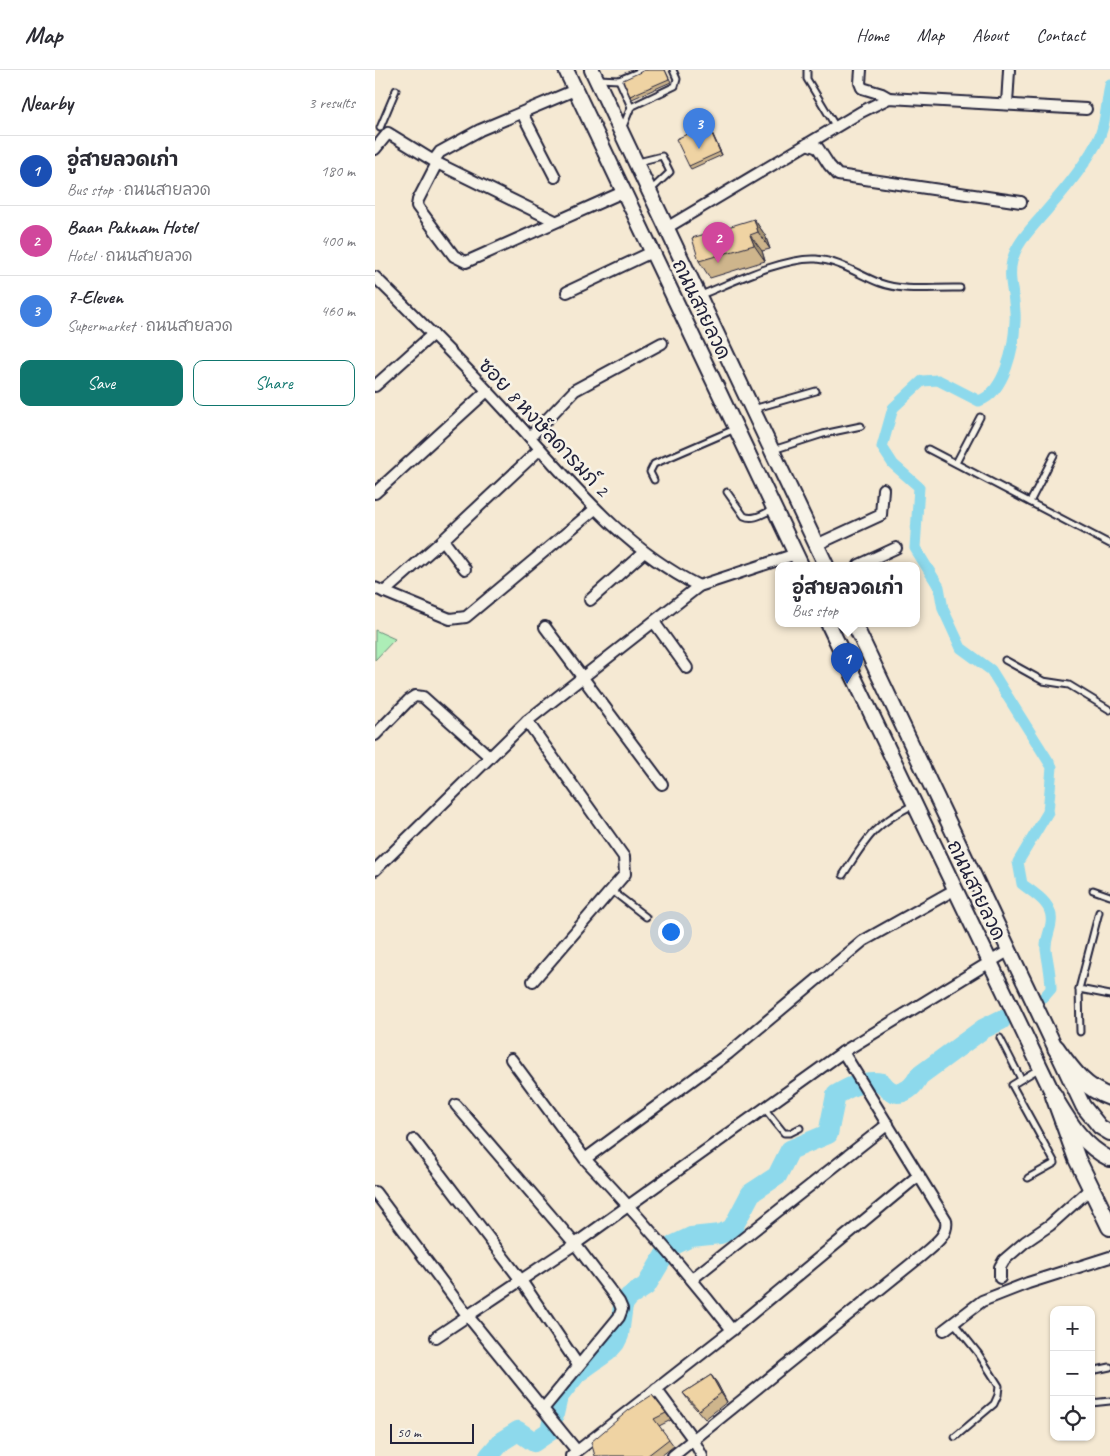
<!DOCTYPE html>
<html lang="en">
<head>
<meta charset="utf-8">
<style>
  body { margin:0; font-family:Caveat,"Playpen Sans Thai",sans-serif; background:#f2f2f3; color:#2b2b33 }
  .controls { position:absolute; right:15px; bottom:15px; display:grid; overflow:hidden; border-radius:10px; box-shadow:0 1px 4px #0004 }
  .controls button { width:45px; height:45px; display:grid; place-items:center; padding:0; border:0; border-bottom:1px solid #e1e1e2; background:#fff; color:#2b2b33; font:25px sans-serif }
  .scale { position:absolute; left:15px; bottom:12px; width:84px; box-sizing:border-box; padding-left:5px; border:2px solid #22223b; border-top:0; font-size:14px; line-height:18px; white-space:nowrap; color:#22223b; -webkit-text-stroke:4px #f7f3e8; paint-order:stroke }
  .you { position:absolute; left:295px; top:861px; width:18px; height:18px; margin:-12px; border:4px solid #fff; border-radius:50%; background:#1a73e8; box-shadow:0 0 0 8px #1a73e833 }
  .badge { display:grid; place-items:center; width:32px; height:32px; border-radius:50%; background:#0f766e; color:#fff; font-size:16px; font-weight:700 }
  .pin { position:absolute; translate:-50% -41px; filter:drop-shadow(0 1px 2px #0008) }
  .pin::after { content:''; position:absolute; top:26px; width:18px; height:15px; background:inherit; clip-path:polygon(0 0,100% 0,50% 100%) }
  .popup { position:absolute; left:400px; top:492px; width:145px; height:65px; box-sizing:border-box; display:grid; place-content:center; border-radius:10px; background:#fff; filter:drop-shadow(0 1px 4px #0005); font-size:16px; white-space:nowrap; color:#7c7c81 }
  .popup b { font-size:19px; color:#2b2b33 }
  .popup::after { content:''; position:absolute; left:50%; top:100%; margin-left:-10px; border:10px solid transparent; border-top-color:#fff }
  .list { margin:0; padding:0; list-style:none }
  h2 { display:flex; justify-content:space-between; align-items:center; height:65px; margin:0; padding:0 20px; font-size:21px }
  h2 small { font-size:16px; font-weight:400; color:#7c7c81 }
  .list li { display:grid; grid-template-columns:32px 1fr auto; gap:15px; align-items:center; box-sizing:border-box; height:70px; padding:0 20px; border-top:1px solid #e1e1e2 }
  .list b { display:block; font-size:19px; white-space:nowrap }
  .list p { margin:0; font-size:16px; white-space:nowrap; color:#7c7c81 }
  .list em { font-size:16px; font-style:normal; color:#7c7c81 }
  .actions { display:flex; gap:10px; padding:15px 20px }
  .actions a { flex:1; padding:11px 0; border:1px solid #0f766e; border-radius:10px; text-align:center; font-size:18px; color:#0f766e }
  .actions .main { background:#0f766e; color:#fff }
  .icon { flex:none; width:28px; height:28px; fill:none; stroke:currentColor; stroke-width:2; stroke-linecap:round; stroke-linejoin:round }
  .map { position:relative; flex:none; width:735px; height:1386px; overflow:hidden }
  header { display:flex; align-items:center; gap:30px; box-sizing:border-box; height:70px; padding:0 25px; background:#fff; border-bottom:1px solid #e1e1e2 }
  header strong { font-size:24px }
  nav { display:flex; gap:28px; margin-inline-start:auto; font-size:18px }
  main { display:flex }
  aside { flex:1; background:#fff }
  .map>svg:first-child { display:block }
  .green { fill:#adeeb7; stroke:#688879 }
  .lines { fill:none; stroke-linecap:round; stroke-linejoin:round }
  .canal { stroke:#8dd9ec; stroke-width:11 }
  .river { stroke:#8dd9ec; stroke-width:20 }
  .service-casing { stroke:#22223b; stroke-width:9 }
  .minor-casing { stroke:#22223b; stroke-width:14 }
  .secondary-casing { stroke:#22223b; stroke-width:18 }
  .trunk-casing { stroke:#22223b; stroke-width:20 }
  .service { stroke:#f7f3e8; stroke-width:5 }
  .minor { stroke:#f7f3e8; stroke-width:10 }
  .secondary { stroke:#f7f3e8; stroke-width:14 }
  .trunk { stroke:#f7f3e8; stroke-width:16 }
  .wall { fill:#ceb58c; stroke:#22223b }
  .shaded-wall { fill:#a79472; stroke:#22223b }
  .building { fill:#efd3a3; stroke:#22223b }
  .labels { text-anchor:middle; stroke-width:5; stroke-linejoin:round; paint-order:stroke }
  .street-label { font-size:20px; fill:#22223b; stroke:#f7f3e8 }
</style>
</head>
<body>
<header>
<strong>Map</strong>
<nav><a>Home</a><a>Map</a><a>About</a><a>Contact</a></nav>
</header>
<main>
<aside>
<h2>Nearby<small>3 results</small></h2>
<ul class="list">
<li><span class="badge" style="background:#1a4fb4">1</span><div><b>อู่สายลวดเก่า</b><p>Bus stop · ถนนสายลวด</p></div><em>180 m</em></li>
<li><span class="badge" style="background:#d1479c">2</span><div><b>Baan Paknam Hotel</b><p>Hotel · ถนนสายลวด</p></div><em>400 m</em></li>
<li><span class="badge" style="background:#3f7fe0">3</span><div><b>7-Eleven</b><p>Supermarket · ถนนสายลวด</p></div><em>460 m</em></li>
</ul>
<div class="actions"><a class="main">Save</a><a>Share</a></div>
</aside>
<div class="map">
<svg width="735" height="1386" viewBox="0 0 735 1386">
  <rect width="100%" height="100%" fill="#f5e9d3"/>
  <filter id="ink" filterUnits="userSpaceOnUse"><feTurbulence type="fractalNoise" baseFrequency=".02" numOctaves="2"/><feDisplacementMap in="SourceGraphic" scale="10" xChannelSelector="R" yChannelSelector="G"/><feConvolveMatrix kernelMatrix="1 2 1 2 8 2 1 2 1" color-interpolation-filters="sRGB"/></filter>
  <g filter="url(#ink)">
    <polygon class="green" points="0,560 20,569 0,590"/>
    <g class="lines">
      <path class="canal" d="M 669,927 L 676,919 C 676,905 673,893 671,880 C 670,870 675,862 676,853 C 679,834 660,824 647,814 L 643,792 L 673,742 L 677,697 L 616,600 L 586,578 L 568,539 L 564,517 L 540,478 L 544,417 L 518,394 L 507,377 L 518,338 L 547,311 L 563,310 L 604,331 C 630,322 639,277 640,252 C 642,232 632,211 637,191 C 641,174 655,160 666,147 C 686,124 706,101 721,74 C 731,56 731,35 735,15"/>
      <path class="river" d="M 114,1386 L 127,1371 L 143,1361 L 159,1372 L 175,1361 L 183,1327 L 202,1303 L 233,1281 L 240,1273 L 244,1265 L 248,1235 L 254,1227 L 271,1216 L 292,1181 L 299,1175 L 316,1167 L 345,1164 L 357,1159 L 376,1123 L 402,1106 L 415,1080 L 453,1064 L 461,1025 C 475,1016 491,1009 507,1013 C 520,1030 535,1023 544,1006 L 608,959 L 626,950"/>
      <defs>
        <g id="service">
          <polyline points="432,0 432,9 461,57"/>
          <polyline points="224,9 244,10 268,0"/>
          <polyline points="244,10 256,37"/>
          <polyline points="5,58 21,20"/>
          <polyline points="247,59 256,37 300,16 302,9 298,0"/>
          <polyline points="263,92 287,86 295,102 276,120"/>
          <path d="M 326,225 C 356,213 409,187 441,189 C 465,191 484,205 505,213 C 529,222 560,217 585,218"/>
          <polyline points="378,339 441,321"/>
          <polyline points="553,379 735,474"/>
          <polyline points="398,380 448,364 486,356"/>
          <polyline points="581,393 605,347"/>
          <polyline points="279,410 275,402 279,394 360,359"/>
          <path d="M 352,422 L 369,446 C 379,451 389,443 399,439"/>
          <polyline points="655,432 679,385"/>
          <polyline points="630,590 668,611 694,615 735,640"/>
          <path d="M 468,805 C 493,767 497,756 538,735"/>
          <polyline points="236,820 271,847"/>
          <polyline points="718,820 735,826"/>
          <polyline points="704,919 735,925"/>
          <polyline points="705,962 704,919 724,842"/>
          <polyline points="625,968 646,1009"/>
          <polyline points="389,1038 409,1063 415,1063 425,1058"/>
          <polyline points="653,1108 680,1093 637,1015 665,998"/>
          <polyline points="579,1253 603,1283 624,1316 623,1325 619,1334 580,1367"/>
          <polyline points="716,1301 735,1297"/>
          <polyline points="716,1333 735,1331"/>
        </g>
        <g id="minor">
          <polyline points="486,0 485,13 487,18 507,24 514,28"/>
          <polyline points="632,34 634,0"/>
          <polyline points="147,43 180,107"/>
          <polyline points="432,74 443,78 454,95 463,105 646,132"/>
          <polyline points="0,79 13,63 62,93 180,151"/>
          <polyline points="59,90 65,82 105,60 200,20"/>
          <polyline points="62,93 43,130 42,136 79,186 91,192 248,122"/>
          <polyline points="293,157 486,42 514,28 711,39"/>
          <path d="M 0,207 C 45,251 90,296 132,342 C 191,406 245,477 324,516"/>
          <polyline points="192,222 277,182"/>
          <polyline points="0,316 58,264"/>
          <polyline points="155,367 200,320 287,273"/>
          <polyline points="0,423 112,321"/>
          <polyline points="68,470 90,499"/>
          <polyline points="441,475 506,445 508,419"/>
          <polyline points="484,495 521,478"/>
          <polyline points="0,518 75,549 91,547 220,439"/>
          <polyline points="9,522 68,470 165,379"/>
          <polyline points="215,530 268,483"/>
          <polyline points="279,552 312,598"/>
          <polyline points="170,557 287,714"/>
          <polyline points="152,651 249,787 250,804 158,911"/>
          <polyline points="0,665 34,630 40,626 48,627 115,687"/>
          <polyline points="0,800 152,651 324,516 421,484"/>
          <polyline points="136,989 210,1089 354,983 488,871 579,820"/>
          <polyline points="81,1035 200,1174 244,1232 247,1239 244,1247 168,1339 202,1381"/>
          <polyline points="39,1070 145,1209 203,1295"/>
          <polyline points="0,1122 92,1245 168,1339"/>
          <polyline points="625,1208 625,1197 629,1190 650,1172 675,1155 716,1118"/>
          <polyline points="317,1209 513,1054"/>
          <polyline points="357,1260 544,1105"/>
          <polyline points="569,1260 607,1231 653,1213 735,1187"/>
          <polyline points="61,1267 200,1174 468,982 633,881"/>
          <polyline points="281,1319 318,1369 327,1386"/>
          <path d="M 196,1386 L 357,1260 C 311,1201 262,1144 210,1089"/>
          <path d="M 298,1386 L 546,1186 C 557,1176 574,1166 571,1150 L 468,982"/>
        </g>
        <g id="secondary">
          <polyline points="191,0 426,495"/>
          <polyline points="217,0 451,495"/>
          <path d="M 453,553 L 679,1026 C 694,1051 708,1076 735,1089"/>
          <polyline points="479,553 708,1036 725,1057 735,1063"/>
        </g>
        <g id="trunk">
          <path d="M 681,978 C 697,1000 709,1018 735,1027"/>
          <polyline points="679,1026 702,1089 735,1157"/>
        </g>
      </defs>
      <use href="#service" class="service-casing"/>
      <use href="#minor" class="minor-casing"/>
      <use href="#secondary" class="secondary-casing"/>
      <use href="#trunk" class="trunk-casing"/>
      <use href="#service" class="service"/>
      <use href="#minor" class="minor"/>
      <use href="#secondary" class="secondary"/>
      <use href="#trunk" class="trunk"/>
    </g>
    <g class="wall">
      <polygon points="290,0 296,12 257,29 255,26"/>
      <polygon points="333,55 347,85 316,99 314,96"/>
      <polygon points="379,149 390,165 395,179 387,181 390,191 335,208 324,191"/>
      <polygon points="336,1305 342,1313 352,1332 330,1349 314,1331 308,1323"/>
      <polygon points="277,1325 296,1350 284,1356 299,1376 286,1386 220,1386"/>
    </g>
    <g class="shaded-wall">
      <polygon points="333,55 335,58 347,85 345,82"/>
      <polygon points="379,149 390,165 395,179 383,162"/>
      <polygon points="375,165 387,181 390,191 379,175"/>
      <polygon points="336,1305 342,1313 352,1332 346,1323"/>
    </g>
    <g class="building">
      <polygon points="270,0 290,0 294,9 255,26 248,10"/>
      <polygon points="333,55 345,82 314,96 301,69"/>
      <polygon points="379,149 383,162 375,165 379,175 324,191 317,168"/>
      <polygon points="336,1305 346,1323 324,1340 308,1323"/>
      <polygon points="277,1325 291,1343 279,1349 294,1369 272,1386 220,1386 216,1372 254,1340"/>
    </g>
  </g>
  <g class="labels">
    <g class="street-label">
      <text transform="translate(327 239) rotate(64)" y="7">ถนนสายลวด</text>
      <text transform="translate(169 357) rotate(47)" y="7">ซอย 8 หงษ์ลดารมภ์ 2</text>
      <text transform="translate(602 820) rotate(64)" y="7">ถนนสายลวด</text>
    </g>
  </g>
</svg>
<div class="controls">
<button>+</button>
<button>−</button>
<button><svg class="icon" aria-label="locate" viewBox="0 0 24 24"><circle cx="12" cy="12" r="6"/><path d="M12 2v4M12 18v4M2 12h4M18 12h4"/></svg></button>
</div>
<div class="scale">50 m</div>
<div class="you"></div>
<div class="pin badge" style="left:472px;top:614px;background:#1a4fb4">1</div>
<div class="popup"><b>อู่สายลวดเก่า</b>Bus stop</div>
<div class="pin badge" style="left:343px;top:193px;background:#d1479c">2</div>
<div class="pin badge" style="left:324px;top:79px;background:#3f7fe0">3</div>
</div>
</main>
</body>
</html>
